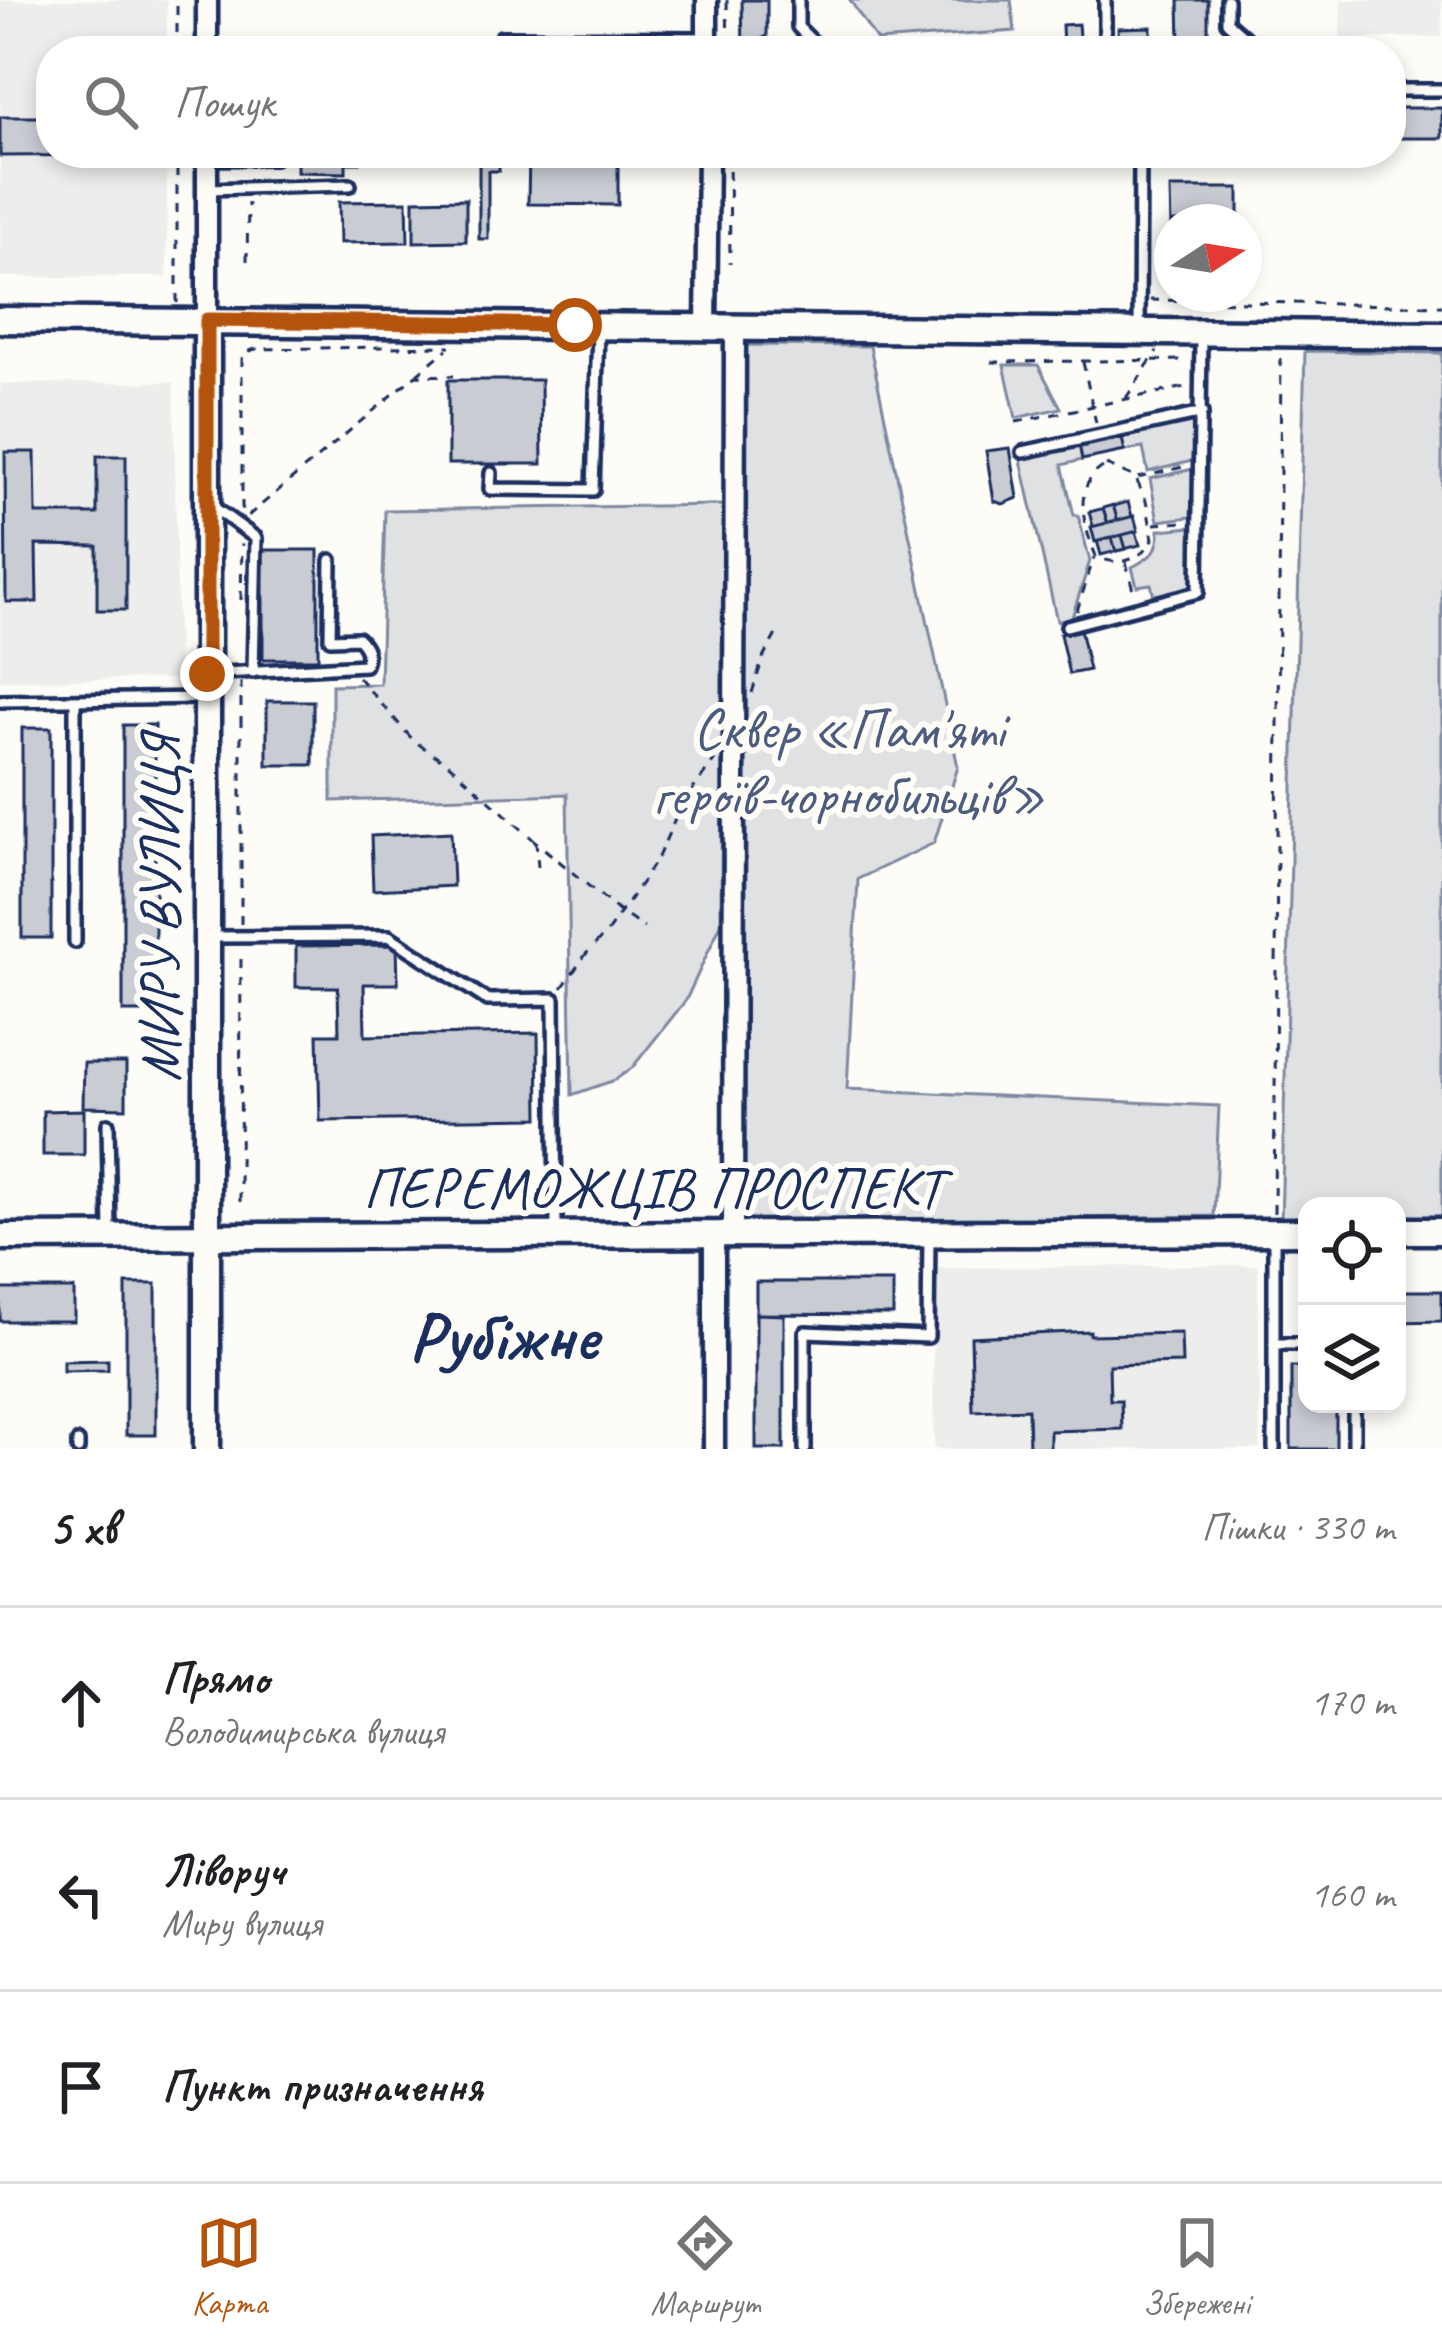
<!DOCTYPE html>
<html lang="uk">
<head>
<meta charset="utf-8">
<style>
  body { margin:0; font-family:Caveat,sans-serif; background:#f6f6f6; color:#202124 }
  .controls { position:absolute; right:36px; bottom:36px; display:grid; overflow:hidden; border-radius:24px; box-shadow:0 6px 18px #0003 }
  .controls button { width:108px; height:108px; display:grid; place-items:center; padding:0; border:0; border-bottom:3px solid #e0e0e0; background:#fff; color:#202124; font:60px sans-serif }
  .compass { position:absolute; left:1154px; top:204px; width:108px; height:108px; border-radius:50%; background:#fff; box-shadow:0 6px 18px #0003; rotate:78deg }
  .stop { position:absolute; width:36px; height:36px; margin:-27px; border:9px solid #b45309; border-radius:50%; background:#fff }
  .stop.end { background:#b45309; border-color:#fff; box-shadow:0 3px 12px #0008 }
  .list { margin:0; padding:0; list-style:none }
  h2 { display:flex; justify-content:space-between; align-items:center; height:156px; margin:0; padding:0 48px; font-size:51px }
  h2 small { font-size:39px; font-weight:400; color:#757577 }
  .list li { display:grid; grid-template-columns:78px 1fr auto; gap:36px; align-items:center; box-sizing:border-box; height:192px; padding:0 48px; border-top:3px solid #e0e0e0 }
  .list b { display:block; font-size:45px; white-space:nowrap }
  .list p { margin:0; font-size:39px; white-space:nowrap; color:#757577 }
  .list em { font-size:39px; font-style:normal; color:#757577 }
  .icon { flex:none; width:66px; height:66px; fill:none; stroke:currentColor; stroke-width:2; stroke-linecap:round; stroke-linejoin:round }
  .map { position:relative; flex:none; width:1442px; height:1449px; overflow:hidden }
  .search { position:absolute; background:#fff; box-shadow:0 6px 18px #0003; left:36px; right:36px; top:36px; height:132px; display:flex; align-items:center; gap:30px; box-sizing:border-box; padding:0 42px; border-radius:48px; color:#757577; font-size:45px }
  .sheet { height:732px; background:#fff }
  nav { display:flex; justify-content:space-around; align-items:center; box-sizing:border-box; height:168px; border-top:3px solid #e0e0e0; background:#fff; font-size:33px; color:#757577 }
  nav a { display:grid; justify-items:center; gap:6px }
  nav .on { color:#b45309 }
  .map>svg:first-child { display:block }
  .built { fill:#edeeec }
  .green { fill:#e0e1e3; stroke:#7e88a0; stroke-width:3 }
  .building { fill:#c9ccd3; stroke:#1b2f5e; stroke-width:3 }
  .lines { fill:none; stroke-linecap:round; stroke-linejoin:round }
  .lane-casing { stroke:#1b2f5e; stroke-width:18 }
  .street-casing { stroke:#1b2f5e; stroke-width:27 }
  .secondary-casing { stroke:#1b2f5e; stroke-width:33 }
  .path { stroke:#1b2f5e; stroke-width:3; stroke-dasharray:9 9; stroke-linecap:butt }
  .lane { stroke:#fdfcf7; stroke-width:9 }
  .street { stroke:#fdfcf7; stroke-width:18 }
  .secondary { stroke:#fdfcf7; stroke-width:24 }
  .route { stroke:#b45309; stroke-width:15 }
  .labels { text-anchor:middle; stroke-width:12; stroke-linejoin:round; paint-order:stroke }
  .park-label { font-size:57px; fill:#4c5c7f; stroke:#fdfcf7 }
  .street-label { font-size:57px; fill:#1b2f5e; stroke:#fdfcf7 }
  .district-label { font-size:69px; font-weight:bold; fill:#1b2f5e; stroke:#fdfcf7 }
</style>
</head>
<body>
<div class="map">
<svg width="1442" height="1449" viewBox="0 0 1442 1449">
  <rect width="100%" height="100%" fill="#fdfcf7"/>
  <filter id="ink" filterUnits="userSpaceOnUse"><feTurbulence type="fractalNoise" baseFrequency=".00833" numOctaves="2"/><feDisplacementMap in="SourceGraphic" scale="24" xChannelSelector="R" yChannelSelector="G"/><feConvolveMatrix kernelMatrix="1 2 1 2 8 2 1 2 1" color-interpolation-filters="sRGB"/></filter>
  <g filter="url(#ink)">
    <g class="built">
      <polygon points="0,0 167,0 167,51 51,51 51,153 167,153 167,277 0,277"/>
      <polygon points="1341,0 1442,0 1442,37 1340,39"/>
      <polygon points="174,382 178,679 0,680 0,384"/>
      <polygon points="1258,1265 1260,1449 934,1449 932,1268"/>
    </g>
    <g class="green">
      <polygon points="850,0 1011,0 1015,31 877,41"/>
      <polygon points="746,345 870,346 958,767 934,843 858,879 847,1089 1219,1106 1214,1216 743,1222"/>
      <polygon points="1305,351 1442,353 1442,1222 1397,1223 1397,1206 1307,1206 1307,1223 1281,1223"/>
      <polygon points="1004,365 1038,365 1061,408 1016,418"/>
      <polygon points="1195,419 1192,461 1148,472 1143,448 1125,451 1121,435"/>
      <polygon points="1079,444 1082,460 1062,465 1074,515 1078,515 1090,561 1072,617 1057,621 1020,456"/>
      <polygon points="1193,469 1191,517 1158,521 1150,479"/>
      <polygon points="723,505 721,924 686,1000 632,1068 615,1080 572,1095 567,794 332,801 332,685 380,684 385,510"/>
      <path d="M 1192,527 L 1192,588 L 1154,596 L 1151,584 L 1137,586 L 1132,567 C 1150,558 1160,551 1159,530 Z"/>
    </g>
    <g class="building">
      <polygon points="742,0 767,0 767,36 743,48"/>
      <polygon points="1179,0 1208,0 1208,34 1180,45"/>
      <polygon points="1078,24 1080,47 1063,48 1062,25"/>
      <polygon points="1151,27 1151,50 1119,50 1118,28"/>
      <polygon points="1208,34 1227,51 1186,51 1180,45"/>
      <rect x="1391" y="108" width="51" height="30"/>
      <polygon points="0,117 51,117 51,153 136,155 0,156"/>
      <polygon points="297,153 359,153 359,163 346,163 346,173 297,172"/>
      <polygon points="479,153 499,153 499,171 488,171 488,239 479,239"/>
      <polygon points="529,153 618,153 618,205 528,204"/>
      <polygon points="1170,188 1239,188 1239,222 1172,222 1172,275"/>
      <polygon points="466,199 466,241 414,242 414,200"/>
      <polygon points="407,201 408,242 340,243 339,202"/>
      <polygon points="448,380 541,380 542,464 448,464"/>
      <polygon points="1121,435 1125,451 1082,460 1079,444"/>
      <polygon points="1010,448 1018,498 1003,504 994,501 986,451"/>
      <polygon points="5,452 35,452 36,514 97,514 97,456 126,456 126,610 97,610 97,546 36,545 37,602 6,602"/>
      <polygon points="1128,502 1140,545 1101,555 1089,512"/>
      <polygon points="1113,505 1126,549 1116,551 1103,508"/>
      <polygon points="1134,516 1138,531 1095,542 1091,527"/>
      <rect x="263" y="550" width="55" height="109"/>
      <polygon points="1080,629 1089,670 1069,674 1060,634"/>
      <rect x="267" y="701" width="46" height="64"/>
      <rect x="123" y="725" width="32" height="287"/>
      <rect x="22" y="728" width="29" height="210"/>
      <polygon points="451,832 453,886 373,890 371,836"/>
      <polygon points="397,945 398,984 364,984 365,1036 538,1033 539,1118 320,1121 318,1034 339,1034 338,987 296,987 296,946"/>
      <polygon points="84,1063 126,1063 126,1108 83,1107"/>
      <polygon points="84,1110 84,1155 43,1155 43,1111"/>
      <polygon points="756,1282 893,1282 893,1315 756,1314"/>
      <rect x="126" y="1284" width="30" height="151"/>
      <rect x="0" y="1289" width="74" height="32"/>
      <polygon points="1397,1291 1442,1291 1442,1321 1397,1322"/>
      <polygon points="756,1314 784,1315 784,1449 756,1449"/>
      <polygon points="1090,1331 1090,1335 1181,1333 1182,1363 1109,1365 1110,1400 1121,1400 1122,1429 1050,1431 1050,1449 1029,1449 1028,1409 973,1411 971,1337"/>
      <polygon points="108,1360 108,1370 63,1371 63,1361"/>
      <polygon points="1291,1367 1307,1367 1307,1404 1336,1404 1336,1449 1291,1449"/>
    </g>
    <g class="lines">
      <defs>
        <g id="lane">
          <polyline points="798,0 798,27 822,51"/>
          <polyline points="1105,0 1105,51"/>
          <polyline points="1227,0 1227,22 1260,51"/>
          <polyline points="501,37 707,38"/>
          <polyline points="1391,90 1442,90"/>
          <polyline points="207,159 275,158 275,153"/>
          <polyline points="207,189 350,185"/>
          <polyline points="1139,332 1140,153"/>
          <polyline points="1023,452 1202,413"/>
          <polyline points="491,473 490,489 593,490 598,331"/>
          <polyline points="209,504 256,538 253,672"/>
          <polyline points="1067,626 1198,592 1201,337"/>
          <path d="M 207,674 L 365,665 C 369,653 367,647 358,638 L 330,639 L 331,560"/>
          <polyline points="0,701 202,698"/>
          <polyline points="75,701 75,942"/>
          <polyline points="209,937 389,936 487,1000 554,999 556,1230"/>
          <polyline points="108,1124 110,1232"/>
          <polyline points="1274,1232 1274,1449"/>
          <polyline points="1274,1344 1307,1344"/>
          <polyline points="1354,1404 1354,1449"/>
          <polyline points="78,1449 78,1442"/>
          <polyline points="805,1449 805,1332 928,1337 929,1234"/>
        </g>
        <g id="street">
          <polyline points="207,0 207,51"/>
          <polyline points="707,0 707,51"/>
          <polyline points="207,153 207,320"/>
          <polyline points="706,327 708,153"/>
          <polyline points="714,1235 714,1449"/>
          <polyline points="733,1235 735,327"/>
        </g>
        <g id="secondary">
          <polyline points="0,320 1442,335"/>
          <polyline points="207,320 207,1449"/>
          <polyline points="1397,1231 1442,1231"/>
          <polyline points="0,1237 1307,1232"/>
        </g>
      </defs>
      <use href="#lane" class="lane-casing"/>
      <use href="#street" class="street-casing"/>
      <use href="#secondary" class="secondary-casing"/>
      <g class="path">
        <polyline points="727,0 728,51"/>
        <polyline points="177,51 177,0"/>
        <polyline points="729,153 730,263"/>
        <polyline points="247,261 248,203"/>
        <polyline points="1150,300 1442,306"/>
        <polyline points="177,303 177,153"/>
        <polyline points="991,362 1187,360"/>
        <polyline points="1083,362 1096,423"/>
        <polyline points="417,374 447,349"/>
        <polyline points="1126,398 1157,351"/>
        <polyline points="1016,422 1190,386"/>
        <path d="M 1106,465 L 1135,477 L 1146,501 L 1153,539 C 1142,560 1118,568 1096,556 C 1083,524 1071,485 1106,465 Z"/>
        <polyline points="1138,478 1187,466"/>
        <polyline points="242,510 242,359 245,353 255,349 450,346"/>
        <polyline points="248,516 416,375 454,376"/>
        <polyline points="1154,524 1186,522"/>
        <polyline points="1126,562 1134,594"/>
        <polyline points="241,600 242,544"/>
        <polyline points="1077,611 1094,557"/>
        <polyline points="358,677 414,741 450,765 536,842"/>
        <polyline points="752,693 763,658 779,629"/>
        <polyline points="538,867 536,842 620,912 644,928"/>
        <polyline points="241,924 241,682"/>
        <polyline points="562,988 586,954 608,931 637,889 658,857 682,804 714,761 717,752"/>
        <polyline points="240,1202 241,952"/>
        <polyline points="1274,1213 1281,353"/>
      </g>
      <use href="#lane" class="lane"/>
      <use href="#street" class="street"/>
      <use href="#secondary" class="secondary"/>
    </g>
  </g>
  <g class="lines" filter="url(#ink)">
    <polyline class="route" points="207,674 207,320 575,325"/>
  </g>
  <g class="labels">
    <g class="park-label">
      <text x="849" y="748">Сквер «Пам'яті<tspan x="849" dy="66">героїв-чорнобильців»</tspan></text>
    </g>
    <g class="street-label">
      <text transform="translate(159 909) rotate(-90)" y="20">МИРУ ВУЛИЦЯ</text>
      <text x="653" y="1207">ПЕРЕМОЖЦІВ ПРОСПЕКТ</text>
    </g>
    <g class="district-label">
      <text x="503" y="1359">Рубіжне</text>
    </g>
  </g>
</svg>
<div class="controls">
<button><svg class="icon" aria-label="locate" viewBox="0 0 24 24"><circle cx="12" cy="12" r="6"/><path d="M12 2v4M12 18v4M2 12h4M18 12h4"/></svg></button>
<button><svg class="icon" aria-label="layers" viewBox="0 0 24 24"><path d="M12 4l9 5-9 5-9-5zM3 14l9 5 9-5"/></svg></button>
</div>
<svg class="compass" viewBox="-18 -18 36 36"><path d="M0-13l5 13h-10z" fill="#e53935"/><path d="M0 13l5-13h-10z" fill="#757577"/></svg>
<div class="stop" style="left:575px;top:325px"></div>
<div class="stop end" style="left:207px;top:674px"></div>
<div class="search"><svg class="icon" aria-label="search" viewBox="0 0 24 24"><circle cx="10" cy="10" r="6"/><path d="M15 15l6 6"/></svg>Пошук</div>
</div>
<section class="sheet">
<h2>5 хв<small>Пішки · 330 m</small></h2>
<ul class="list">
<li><svg class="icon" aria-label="ahead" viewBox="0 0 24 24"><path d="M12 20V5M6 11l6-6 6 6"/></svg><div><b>Прямо</b><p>Володимирська вулиця</p></div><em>170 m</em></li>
<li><svg class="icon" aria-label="left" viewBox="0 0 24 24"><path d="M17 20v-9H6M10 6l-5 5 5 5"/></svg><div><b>Ліворуч</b><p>Миру вулиця</p></div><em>160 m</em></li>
<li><svg class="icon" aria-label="arrive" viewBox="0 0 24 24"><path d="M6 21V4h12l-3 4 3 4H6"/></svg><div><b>Пункт призначення</b></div></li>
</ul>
</section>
<nav>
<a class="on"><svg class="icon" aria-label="map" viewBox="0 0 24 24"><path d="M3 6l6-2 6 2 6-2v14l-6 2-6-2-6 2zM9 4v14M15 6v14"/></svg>Карта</a>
<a><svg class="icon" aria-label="directions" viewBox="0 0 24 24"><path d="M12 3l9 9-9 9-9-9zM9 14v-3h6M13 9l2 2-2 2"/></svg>Маршрут</a>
<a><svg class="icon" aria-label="saved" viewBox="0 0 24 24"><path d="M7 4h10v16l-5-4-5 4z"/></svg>Збережені</a>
</nav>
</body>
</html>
